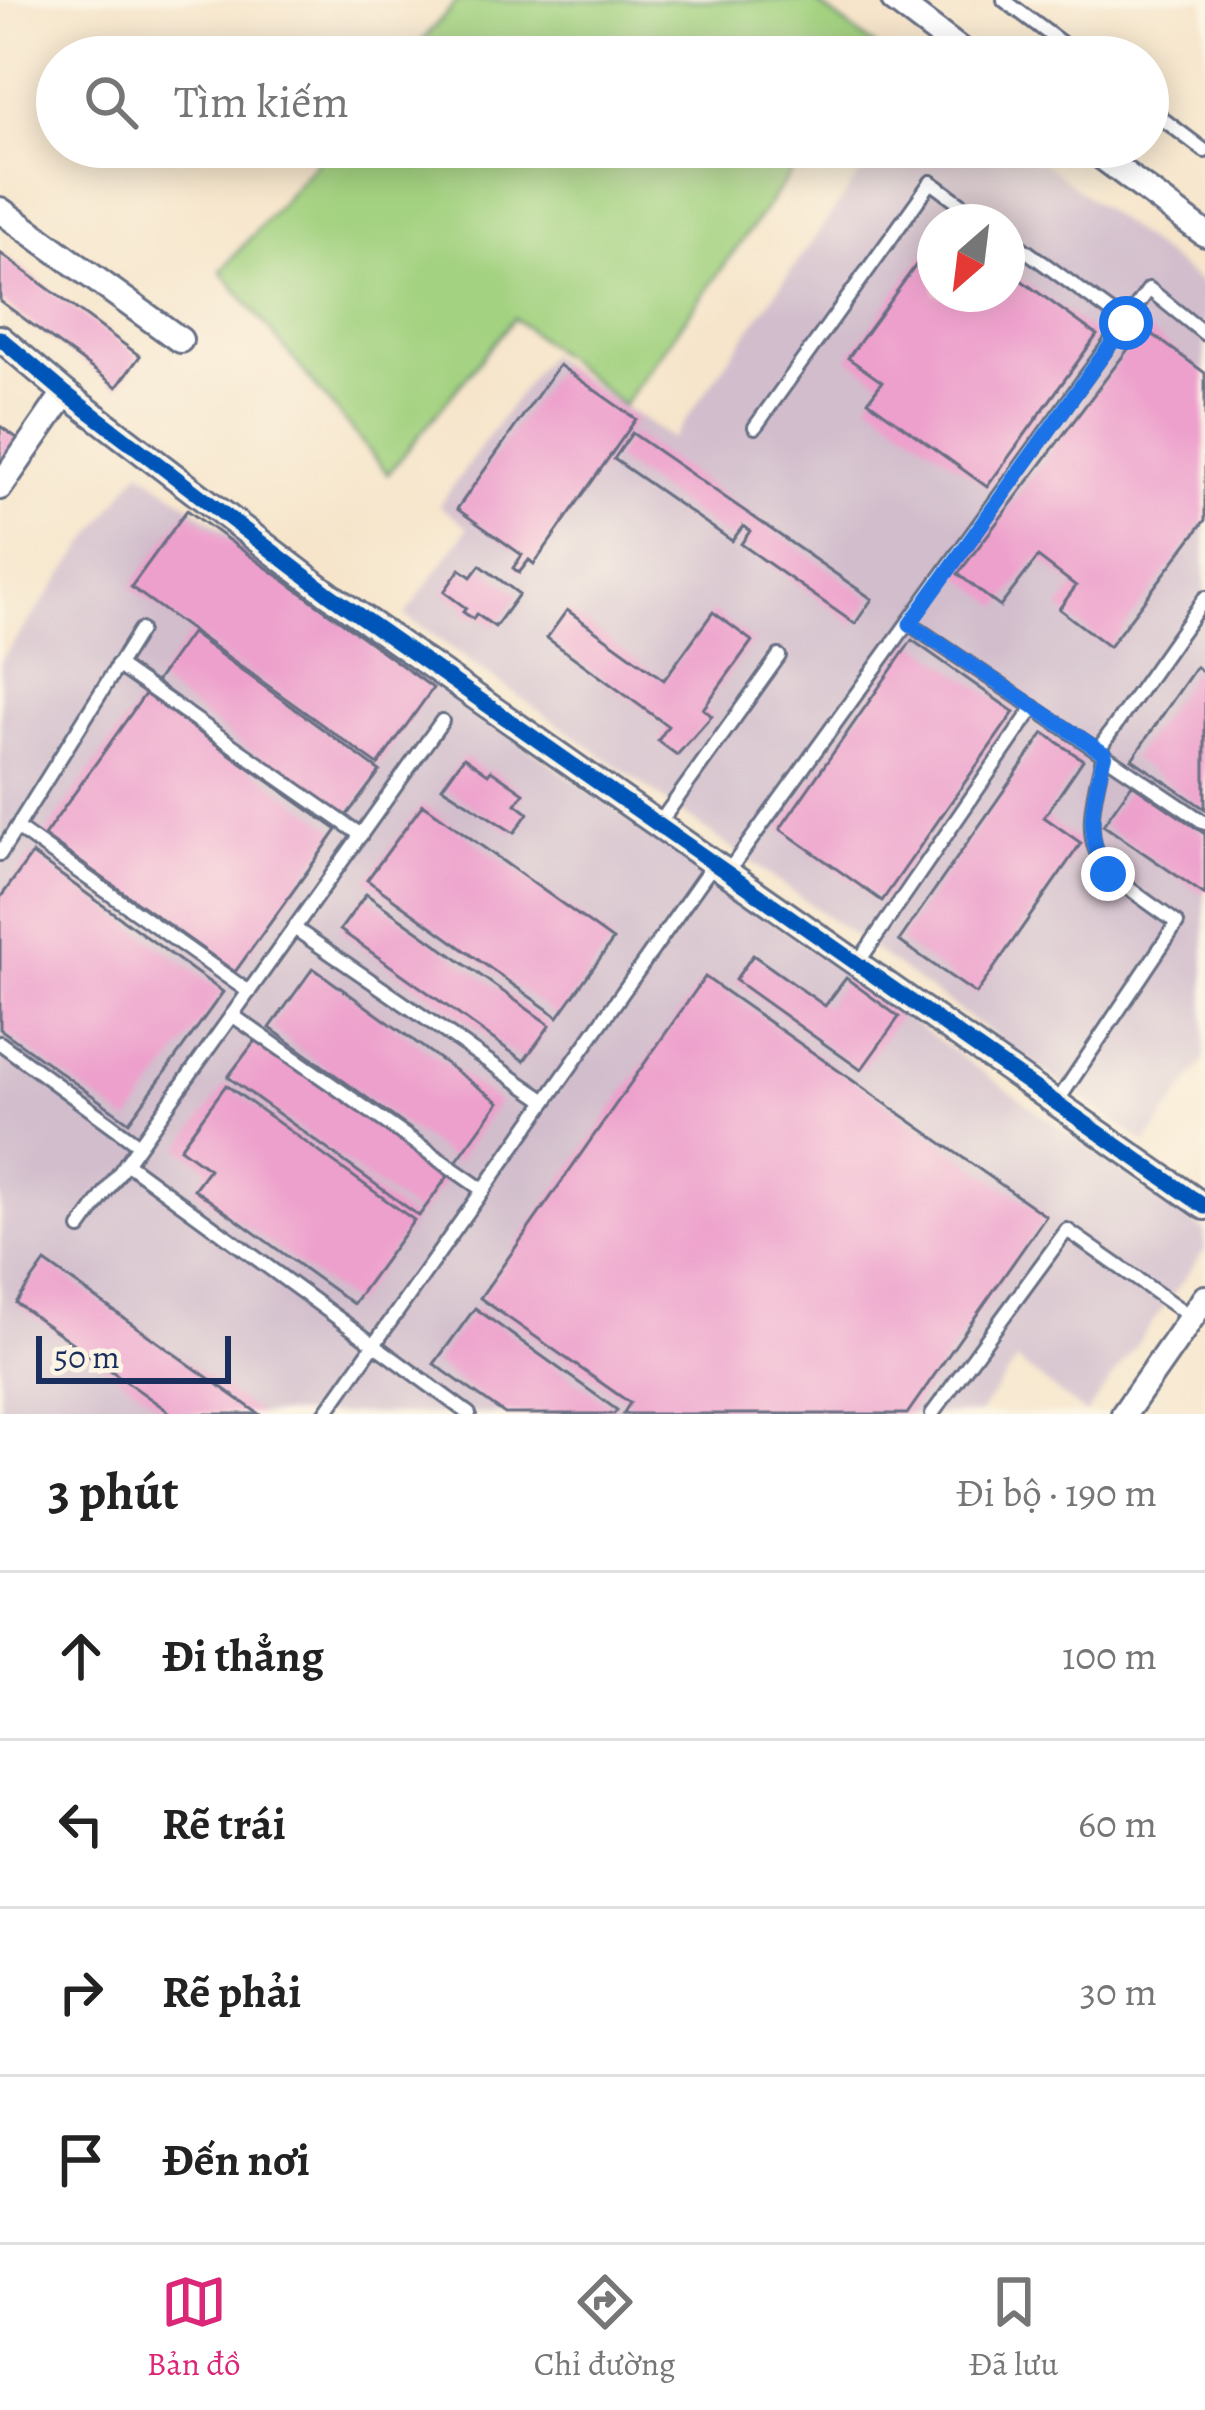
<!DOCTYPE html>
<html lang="vi">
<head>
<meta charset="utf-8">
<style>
  body { margin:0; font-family:Alegreya,serif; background:#f6f6f6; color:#222 }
  .compass { position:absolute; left:917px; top:204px; width:108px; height:108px; border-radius:50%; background:#fff; box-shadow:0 6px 30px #0003; rotate:208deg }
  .scale { position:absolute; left:36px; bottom:30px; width:195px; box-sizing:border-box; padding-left:12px; border:6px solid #1b2f5e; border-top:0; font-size:33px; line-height:42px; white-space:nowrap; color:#1b2f5e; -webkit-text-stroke:9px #fcf5e5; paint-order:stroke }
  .stop { position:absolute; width:36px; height:36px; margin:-27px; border:9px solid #1a73e8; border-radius:50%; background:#fff }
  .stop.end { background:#1a73e8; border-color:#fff; box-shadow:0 3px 12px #0008 }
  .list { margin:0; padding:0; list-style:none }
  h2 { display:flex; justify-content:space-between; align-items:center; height:156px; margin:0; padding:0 48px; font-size:51px }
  h2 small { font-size:39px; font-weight:400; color:#767676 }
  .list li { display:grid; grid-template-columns:78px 1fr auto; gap:36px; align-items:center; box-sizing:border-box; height:168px; padding:0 48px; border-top:3px solid #e0e0e0 }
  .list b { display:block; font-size:45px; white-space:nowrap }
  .list em { font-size:39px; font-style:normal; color:#767676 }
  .icon { flex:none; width:66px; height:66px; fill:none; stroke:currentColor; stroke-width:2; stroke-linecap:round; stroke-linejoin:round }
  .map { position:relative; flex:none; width:1205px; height:1414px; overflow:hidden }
  .search { position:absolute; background:#fff; box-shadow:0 6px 30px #0003; left:36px; right:36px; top:36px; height:132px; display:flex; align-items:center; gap:30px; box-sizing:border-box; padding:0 42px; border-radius:66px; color:#767676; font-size:45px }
  .sheet { height:828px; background:#fff }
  nav { display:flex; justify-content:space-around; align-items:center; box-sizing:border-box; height:168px; border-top:3px solid #e0e0e0; background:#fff; font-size:33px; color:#767676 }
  nav a { display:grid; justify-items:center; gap:6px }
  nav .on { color:#db2777 }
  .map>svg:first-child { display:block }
  .industrial { fill:#d1bdcc; fill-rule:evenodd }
  .green { fill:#a3d280; stroke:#5f806f; stroke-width:3 }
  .building { fill:#eda0cc }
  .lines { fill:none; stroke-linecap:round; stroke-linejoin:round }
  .service-casing { stroke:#686f84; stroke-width:18 }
  .minor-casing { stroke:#686f84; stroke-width:30 }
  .service { stroke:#fff; stroke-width:12 }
  .minor { stroke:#fff; stroke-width:24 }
  .cycleway-casing { stroke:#fcf5e5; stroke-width:22 }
  .cycleway { stroke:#0057b8; stroke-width:15 }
  .route { stroke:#1a73e8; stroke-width:15 }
</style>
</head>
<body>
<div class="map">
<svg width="1205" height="1414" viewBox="0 0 1205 1414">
  <rect width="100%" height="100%" fill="#fcf5e5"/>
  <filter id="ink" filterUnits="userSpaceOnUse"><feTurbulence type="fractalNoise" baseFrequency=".00833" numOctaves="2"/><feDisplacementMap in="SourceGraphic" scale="24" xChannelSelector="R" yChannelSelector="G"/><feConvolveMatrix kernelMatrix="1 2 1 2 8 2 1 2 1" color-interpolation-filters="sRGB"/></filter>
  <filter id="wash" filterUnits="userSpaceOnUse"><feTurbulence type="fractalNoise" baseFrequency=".004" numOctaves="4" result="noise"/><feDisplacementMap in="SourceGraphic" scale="48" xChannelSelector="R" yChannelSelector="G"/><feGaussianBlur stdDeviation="2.7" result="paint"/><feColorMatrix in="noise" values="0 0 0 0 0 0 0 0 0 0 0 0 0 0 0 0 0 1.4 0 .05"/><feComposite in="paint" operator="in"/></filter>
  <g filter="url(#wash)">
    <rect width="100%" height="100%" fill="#f6e5cb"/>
    <g class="industrial">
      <path d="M 879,147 L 1022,147 L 1205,286 L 1205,1059 L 1146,1144 L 405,615 L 468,528 L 439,505 L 547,355 L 672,439 ZM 935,222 L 1007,222 L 1007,294 L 935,294 Z"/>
      <polygon points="140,470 1205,1231 1205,1250 1086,1414 1017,1361 979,1414 0,1414 0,661"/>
    </g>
    <g class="green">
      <polygon points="458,0 813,0 880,50 875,57 408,57"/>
      <polygon points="330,147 810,147 623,405 514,318 388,474 221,271"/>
    </g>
    <g id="blocks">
      <g class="building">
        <polygon points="935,239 935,294 1007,294 1007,270 1097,335 987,487 868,401 882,382 848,358"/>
        <polygon points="0,253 140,356 117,387 0,301"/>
        <polygon points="1144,328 1205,373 1205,520 1109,647 1059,609 1076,586 1038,557 1000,607 958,574"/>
        <polygon points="559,365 636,419 534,564 529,560 519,573 513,568 522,555 457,509"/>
        <polygon points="0,426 20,440 0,468"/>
        <polygon points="632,433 872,599 855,624 741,544 750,531 743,526 732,541 614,459"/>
        <polygon points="187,510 433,688 378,765 131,587"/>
        <polygon points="480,565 519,594 495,627 476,614 473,619 463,612 466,608 444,592 460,569 471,577"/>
        <polygon points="567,610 664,680 713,612 752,641 703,709 712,716 677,755 658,741 668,726 547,638"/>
        <polygon points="191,633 380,771 344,819 156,682"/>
        <polygon points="912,640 1014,712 882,901 780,829"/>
        <polygon points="1196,667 1205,674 1205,809 1132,759"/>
        <polygon points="145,694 337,830 235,972 44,836"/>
        <polygon points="1044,733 1083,760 1044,817 1081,843 976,994 899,941"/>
        <polygon points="464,757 488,774 491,770 524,793 516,804 528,813 514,833 442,787"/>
        <polygon points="1132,784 1205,834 1205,895 1103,825"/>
        <polygon points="423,804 613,940 558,1017 367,880"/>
        <polygon points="32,854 223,992 129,1122 0,1029 0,898"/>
        <polygon points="366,894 550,1025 524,1061 340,930"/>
        <polygon points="753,955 825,1006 846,978 899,1017 861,1070 735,980"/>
        <polygon points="313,968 499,1102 456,1162 270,1028"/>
        <polygon points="705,977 1046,1216 907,1414 623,1414 630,1403 480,1298"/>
        <polygon points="258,1037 448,1176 419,1216 228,1077"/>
        <polygon points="226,1085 414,1220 353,1304 194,1189 209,1169 180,1148"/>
        <polygon points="45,1262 259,1414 172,1414 16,1303"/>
        <polygon points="475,1308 617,1410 614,1414 505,1414 434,1364"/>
      </g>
    </g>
  </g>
  <g filter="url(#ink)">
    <use href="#blocks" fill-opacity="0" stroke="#686f84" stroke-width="3"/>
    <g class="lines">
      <defs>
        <g id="service">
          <polyline points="1004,0 1080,57"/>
          <polyline points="1148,108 1205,151"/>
          <polyline points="1007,237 1126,323"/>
          <polyline points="755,427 931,182 986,222"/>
          <polyline points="910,624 1205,823"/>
          <polyline points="117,665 361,835"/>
          <polyline points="1098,750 1205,598"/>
          <polyline points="658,825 779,656"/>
          <polyline points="17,828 249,992"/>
          <polyline points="0,854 140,630"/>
          <polyline points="727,873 1149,289 1205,334"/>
          <polyline points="294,928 546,1101"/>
          <polyline points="857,964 1034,707"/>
          <polyline points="232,1015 483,1190"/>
          <polyline points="0,1043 139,1145"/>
          <path d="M 1057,1102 L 1177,923 C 1094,863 1076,862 1104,754"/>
          <polyline points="126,1163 469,1414"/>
          <polyline points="80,1228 442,721"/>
          <polyline points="325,1414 714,863"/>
          <polyline points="932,1414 1067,1230 1191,1317"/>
        </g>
        <g id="minor">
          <polyline points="894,0 969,57"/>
          <polyline points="1089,147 1205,234"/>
          <polyline points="0,210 180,340"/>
          <polyline points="0,338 65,393 330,595 1205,1207"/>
          <polyline points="0,487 65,393"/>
          <polyline points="1124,1414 1205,1298"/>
        </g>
      </defs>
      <use href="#service" class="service-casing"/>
      <use href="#minor" class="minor-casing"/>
      <use href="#service" class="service"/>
      <use href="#minor" class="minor"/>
      <defs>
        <polyline id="cycleway" points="0,338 65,393 330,595 1205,1207"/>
      </defs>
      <use href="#cycleway" class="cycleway-casing"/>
      <use href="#cycleway" class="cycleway"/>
    </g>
  </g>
  <g class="lines" filter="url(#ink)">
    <path class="route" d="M 1108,874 C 1082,837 1094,794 1105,754 L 910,624 L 1126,323"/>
  </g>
</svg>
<svg class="compass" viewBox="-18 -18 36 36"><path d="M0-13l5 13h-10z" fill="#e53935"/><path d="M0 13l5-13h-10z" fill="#767676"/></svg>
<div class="scale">50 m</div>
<div class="stop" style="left:1126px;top:323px"></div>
<div class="stop end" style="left:1108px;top:874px"></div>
<div class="search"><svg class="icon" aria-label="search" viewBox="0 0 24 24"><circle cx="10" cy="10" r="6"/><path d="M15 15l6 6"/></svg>Tìm kiếm</div>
</div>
<section class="sheet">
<h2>3 phút<small>Đi bộ · 190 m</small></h2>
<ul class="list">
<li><svg class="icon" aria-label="ahead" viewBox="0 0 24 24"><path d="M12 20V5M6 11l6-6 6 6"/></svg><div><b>Đi thẳng</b></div><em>100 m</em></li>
<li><svg class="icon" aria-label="left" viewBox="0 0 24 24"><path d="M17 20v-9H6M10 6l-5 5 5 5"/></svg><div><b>Rẽ trái</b></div><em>60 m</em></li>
<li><svg class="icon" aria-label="right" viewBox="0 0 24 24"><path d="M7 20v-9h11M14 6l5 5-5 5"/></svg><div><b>Rẽ phải</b></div><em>30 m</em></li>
<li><svg class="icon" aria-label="arrive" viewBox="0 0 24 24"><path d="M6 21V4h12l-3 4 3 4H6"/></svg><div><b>Đến nơi</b></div></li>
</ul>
</section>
<nav>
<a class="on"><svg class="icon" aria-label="map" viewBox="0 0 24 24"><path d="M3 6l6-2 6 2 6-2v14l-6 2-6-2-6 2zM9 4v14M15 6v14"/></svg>Bản đồ</a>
<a><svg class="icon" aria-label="directions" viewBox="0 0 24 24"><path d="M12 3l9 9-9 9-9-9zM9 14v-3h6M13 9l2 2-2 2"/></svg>Chỉ đường</a>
<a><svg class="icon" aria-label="saved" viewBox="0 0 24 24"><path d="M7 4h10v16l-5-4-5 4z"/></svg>Đã lưu</a>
</nav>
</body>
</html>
